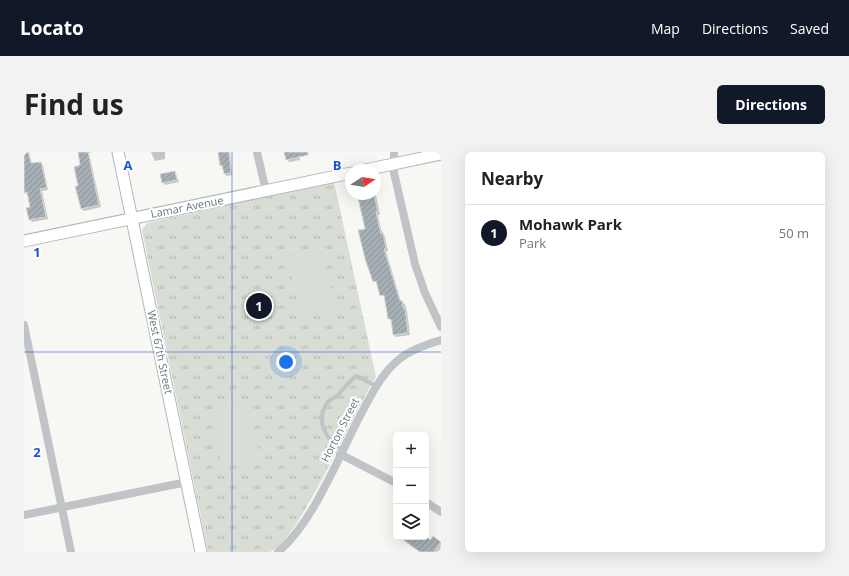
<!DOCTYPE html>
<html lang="en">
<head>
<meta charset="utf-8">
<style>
  body { margin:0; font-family:"Open Sans",sans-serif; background:#f2f2f2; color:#222 }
  .controls { position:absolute; right:12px; bottom:12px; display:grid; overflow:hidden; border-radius:6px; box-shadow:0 4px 16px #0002 }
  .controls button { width:36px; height:36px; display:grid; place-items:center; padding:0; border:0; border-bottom:1px solid #e0e0e0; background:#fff; color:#222; font:20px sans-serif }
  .compass { position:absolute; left:321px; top:12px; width:36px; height:36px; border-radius:50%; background:#fff; box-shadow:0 4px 16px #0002; rotate:78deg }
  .you { position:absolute; left:262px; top:210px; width:14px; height:14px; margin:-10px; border:3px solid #fff; border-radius:50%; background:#1a73e8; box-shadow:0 0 0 6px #1a73e833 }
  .badge { display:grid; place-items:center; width:26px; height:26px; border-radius:50%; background:#111827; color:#fff; font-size:13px; font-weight:700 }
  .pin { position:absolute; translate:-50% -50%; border:2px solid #fff; box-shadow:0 1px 4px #0006 }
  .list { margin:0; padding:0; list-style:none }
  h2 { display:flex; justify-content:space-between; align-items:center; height:52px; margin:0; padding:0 16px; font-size:17px }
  h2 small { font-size:13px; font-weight:400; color:#767676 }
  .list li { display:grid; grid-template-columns:26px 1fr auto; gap:12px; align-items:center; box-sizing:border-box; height:56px; padding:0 16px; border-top:1px solid #e0e0e0 }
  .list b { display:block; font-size:15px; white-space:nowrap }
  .list p { margin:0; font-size:13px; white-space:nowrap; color:#767676 }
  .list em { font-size:13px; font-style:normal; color:#767676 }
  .icon { flex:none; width:22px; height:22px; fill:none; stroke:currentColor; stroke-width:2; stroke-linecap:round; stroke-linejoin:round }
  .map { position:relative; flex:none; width:417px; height:400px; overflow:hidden; border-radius:6px }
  header { display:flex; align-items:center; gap:24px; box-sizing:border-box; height:56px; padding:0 20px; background:#111827; color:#fff }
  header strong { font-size:19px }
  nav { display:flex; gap:22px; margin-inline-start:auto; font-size:14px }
  .intro { display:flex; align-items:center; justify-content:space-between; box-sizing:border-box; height:96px; padding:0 24px }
  h1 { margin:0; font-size:28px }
  .button { padding:10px 18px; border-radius:6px; background:#111827; color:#fff; font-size:14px; font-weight:700 }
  main { display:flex; gap:24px; padding:0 24px }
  aside { flex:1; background:#fff; border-radius:6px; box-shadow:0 4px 16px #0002 }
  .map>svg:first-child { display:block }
  .park { fill:url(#park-tufts) }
  .pitch { fill:#d8ddd5 }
  .shadow { fill:#0003 }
  .building { fill:url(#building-hatch); stroke:#d8d8d6 }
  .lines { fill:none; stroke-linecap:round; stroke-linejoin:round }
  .secondary-casing { stroke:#b2b8bc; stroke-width:13 }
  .lane { stroke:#c0c4c7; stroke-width:4 }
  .street { stroke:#c0c4c7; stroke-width:8 }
  .secondary { stroke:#fff; stroke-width:11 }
  .grid { fill:none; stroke:#1d4ed8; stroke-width:1; stroke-opacity:0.55 }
  .labels { text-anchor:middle; stroke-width:4; stroke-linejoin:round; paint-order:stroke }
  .street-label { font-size:11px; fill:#667784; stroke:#fff }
  .grid-label { font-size:13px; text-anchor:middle; font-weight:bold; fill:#1d4ed8; stroke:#fff; stroke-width:4; stroke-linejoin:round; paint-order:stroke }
</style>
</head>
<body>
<header>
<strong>Locato</strong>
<nav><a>Map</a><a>Directions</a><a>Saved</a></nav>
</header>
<div class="intro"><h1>Find us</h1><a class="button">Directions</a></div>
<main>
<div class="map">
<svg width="417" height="400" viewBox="0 0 417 400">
  <defs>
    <pattern id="park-tufts" width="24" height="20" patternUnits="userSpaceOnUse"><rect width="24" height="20" fill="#d8ddd5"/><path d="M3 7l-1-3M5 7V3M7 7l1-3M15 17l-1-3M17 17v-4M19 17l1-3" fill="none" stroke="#b3b8b2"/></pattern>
    <pattern id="building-hatch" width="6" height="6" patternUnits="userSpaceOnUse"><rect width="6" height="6" fill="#a6afb5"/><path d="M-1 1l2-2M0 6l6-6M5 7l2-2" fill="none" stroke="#8b9399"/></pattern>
  </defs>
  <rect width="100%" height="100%" fill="#f7f7f4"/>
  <path class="park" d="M 310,30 L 352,225 C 332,254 272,395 245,400 C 230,400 200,400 184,400 L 118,78 L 123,71 Z"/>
  <g class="pitch">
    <polygon points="299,100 311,156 276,163 264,105"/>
    <polygon points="222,249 236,306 199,316 185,258"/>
  </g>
  <g class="shadow">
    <polygon points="0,0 5,0 8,12 17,11 19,13 24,38 18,39 24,67 8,70 6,68 8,56 5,42 3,43 0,38"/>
    <polygon points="55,0 68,0 65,1 77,55 60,59 58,57 55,35 58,14"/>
    <polygon points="127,0 141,0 141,7 131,9"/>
    <polygon points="195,0 206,0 208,23 203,24 201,22 197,13"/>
    <polygon points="261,0 274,0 276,8 265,10"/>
    <polygon points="151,20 155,30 141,33 139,30"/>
    <polygon points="351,39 356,62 354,63 357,77 361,85 364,99 362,99 377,150 381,152 383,159 386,183 372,185 370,183 368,169 365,167 362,145 357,143 354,131 350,129 342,78 340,42 351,42"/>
    <polygon points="383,385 401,385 406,389 409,385 417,391 416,400 396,400"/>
  </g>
  <g class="building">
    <polygon points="0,0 4,0 7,11 17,10 23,36 16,37 22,65 5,68 2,56 6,55 3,40 0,41"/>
    <polygon points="54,0 64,0 75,53 57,57 51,34 54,34 50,15 56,13"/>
    <polygon points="194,0 205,0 207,21 200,22 198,13 196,14"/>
    <polygon points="260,0 284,0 284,3 262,8"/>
    <polygon points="151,19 153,28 138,31 136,22"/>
    <polygon points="339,42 350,42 354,60 352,60 355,74 357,82 359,81 362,96 360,97 376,149 378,148 379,156 381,156 384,181 369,183 367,167 364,167 360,143 356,144 352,129 349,130 341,107 334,78 341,77 334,46 340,45"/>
    <polygon points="409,384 417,390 410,400 396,400 375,385 403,385 406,388"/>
  </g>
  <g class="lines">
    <defs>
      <g id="secondary">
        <polyline points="94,0 177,400"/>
        <polyline points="341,18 417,2"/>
        <polyline points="0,89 327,21"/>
      </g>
    </defs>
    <use href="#secondary" class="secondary-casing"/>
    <path class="lane" d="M 319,298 C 302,289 291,269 303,251 C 305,248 310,246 313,244 C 319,237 325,230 332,224 L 352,234"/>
    <g class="street">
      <polyline points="233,0 242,39"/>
      <polyline points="370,0 370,21 391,112 401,141 417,175"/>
      <polyline points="0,173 47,400"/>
      <polyline points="316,302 372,331"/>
      <polyline points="402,350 417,360"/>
      <polyline points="0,363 163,330"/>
      <path d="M 254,400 C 290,370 315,303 337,262 C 347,243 357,223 373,209 C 386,198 401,193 417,188"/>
    </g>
    <use href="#secondary" class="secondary"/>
  </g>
  <path class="grid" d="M 208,0 L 208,400M 0,200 L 417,200"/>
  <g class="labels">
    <g class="street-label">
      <text transform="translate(163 55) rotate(-11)" y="4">Lamar Avenue</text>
      <text transform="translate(136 200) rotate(78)" y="4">West 67th Street</text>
      <text transform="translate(316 278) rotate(-63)" y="4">Horton Street</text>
    </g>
  </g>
  <g class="grid-label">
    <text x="104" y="18">A</text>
    <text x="313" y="18">B</text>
    <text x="13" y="105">1</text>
    <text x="13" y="305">2</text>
  </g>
</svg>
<div class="controls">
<button>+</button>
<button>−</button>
<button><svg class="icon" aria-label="layers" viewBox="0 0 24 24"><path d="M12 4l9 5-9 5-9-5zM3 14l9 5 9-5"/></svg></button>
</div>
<svg class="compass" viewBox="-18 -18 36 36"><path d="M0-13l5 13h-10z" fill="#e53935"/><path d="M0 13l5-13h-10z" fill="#767676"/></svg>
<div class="you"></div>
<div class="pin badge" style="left:235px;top:154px">1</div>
</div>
<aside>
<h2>Nearby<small></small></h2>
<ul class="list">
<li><span class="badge">1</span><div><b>Mohawk Park</b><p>Park</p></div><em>50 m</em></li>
</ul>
</aside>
</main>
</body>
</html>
